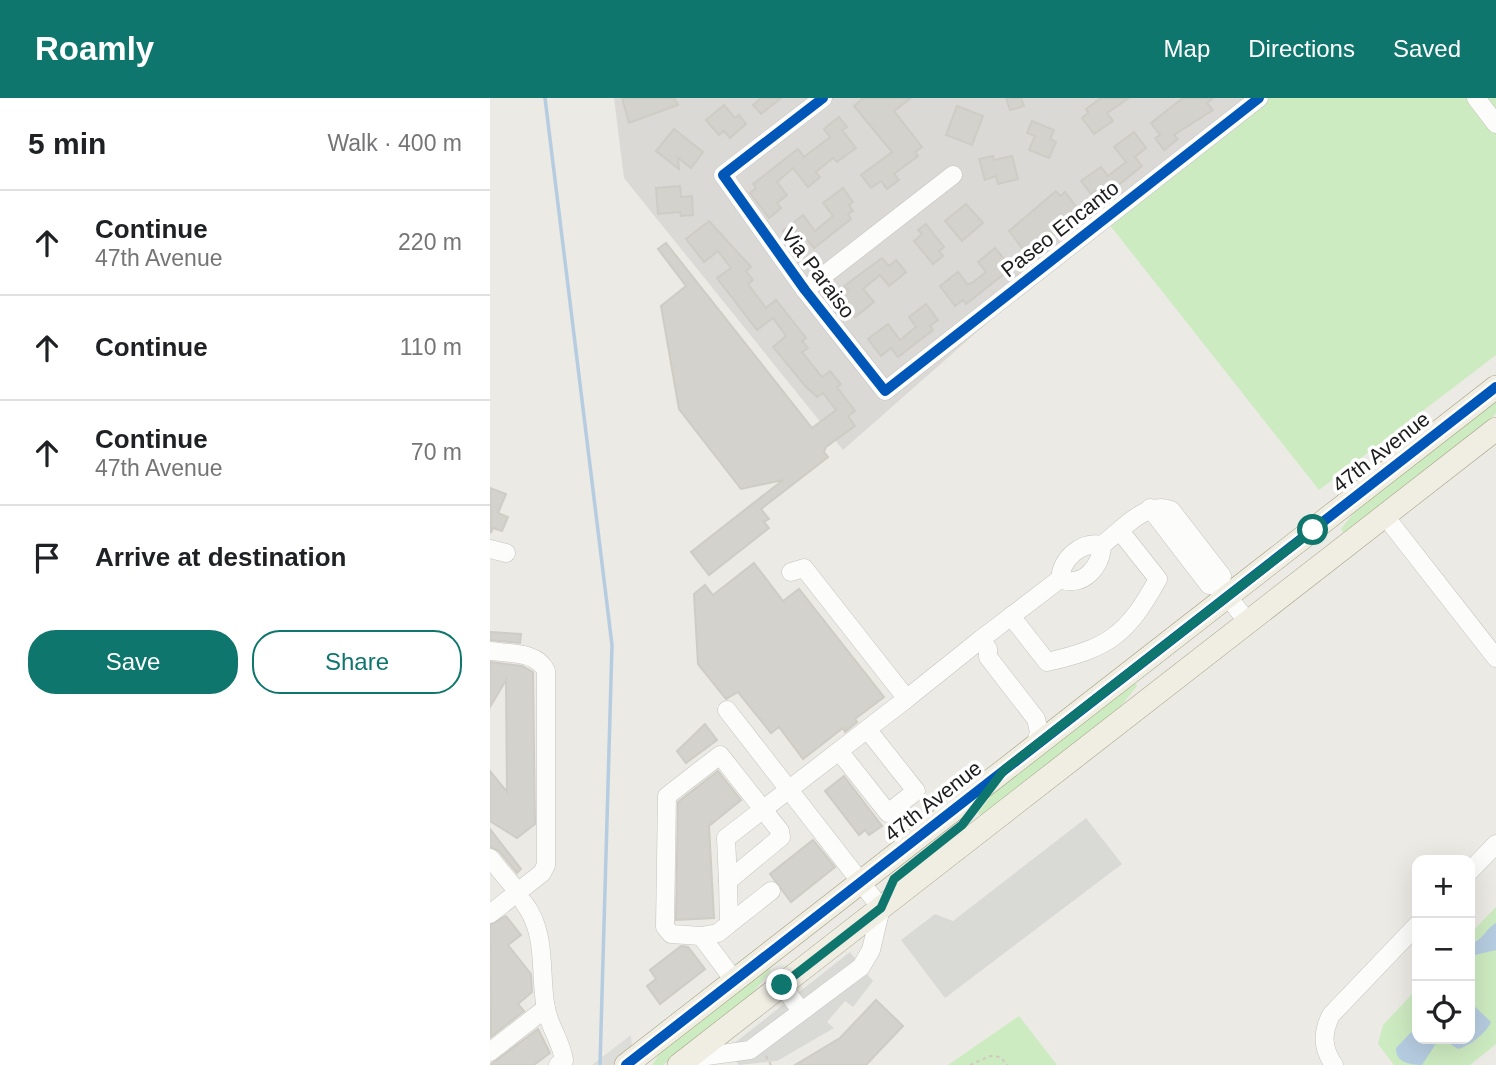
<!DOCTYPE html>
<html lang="en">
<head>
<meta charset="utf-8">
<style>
  body { margin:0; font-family:Arial,sans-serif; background:#f6f6f6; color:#202124 }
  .controls { position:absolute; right:21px; bottom:21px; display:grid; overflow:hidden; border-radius:14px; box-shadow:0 7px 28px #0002 }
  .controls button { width:63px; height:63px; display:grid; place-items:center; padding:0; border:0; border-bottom:2px solid #e0e0e0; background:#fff; color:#202124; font:35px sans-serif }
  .stop { position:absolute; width:21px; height:21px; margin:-16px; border:5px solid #0f766e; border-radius:50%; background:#fff }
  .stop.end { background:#0f766e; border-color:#fff; box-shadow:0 2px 7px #0008 }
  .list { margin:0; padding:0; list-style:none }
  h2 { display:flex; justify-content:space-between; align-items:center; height:91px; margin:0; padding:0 28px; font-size:30px }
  h2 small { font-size:23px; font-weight:400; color:#757577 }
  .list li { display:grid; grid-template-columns:46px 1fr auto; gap:21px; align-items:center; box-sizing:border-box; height:105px; padding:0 28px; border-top:2px solid #e0e0e0 }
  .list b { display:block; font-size:26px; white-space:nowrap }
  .list p { margin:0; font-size:23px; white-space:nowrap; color:#757577 }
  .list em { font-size:23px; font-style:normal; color:#757577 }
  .actions { display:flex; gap:14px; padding:21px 28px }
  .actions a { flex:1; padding:16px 0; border:2px solid #0f766e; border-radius:28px; text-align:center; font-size:24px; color:#0f766e }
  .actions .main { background:#0f766e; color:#fff }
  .icon { flex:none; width:38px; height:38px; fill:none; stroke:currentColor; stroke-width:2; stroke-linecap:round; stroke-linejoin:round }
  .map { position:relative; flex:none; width:1006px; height:967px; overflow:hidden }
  header { display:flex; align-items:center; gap:42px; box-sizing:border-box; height:98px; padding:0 35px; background:#0f766e; color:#fff }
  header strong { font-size:33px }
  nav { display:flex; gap:38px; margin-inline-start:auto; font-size:24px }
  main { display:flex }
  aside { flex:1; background:#fff }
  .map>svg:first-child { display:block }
  .residential { fill:#dad9d6 }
  .grass { fill:#cdebc1 }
  .parking { fill:#d9d9d6 }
  .water { fill:#b6cce0 }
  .pier { fill:#dcdcd9 }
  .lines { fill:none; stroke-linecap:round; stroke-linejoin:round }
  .stream { stroke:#b6cce0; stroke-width:3.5 }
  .building { fill:#d4d2cc; stroke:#ceccc5; stroke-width:2 }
  .minor-casing { stroke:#c3c3c0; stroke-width:19 }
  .major-casing { stroke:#a19e81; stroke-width:24 }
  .path { stroke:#d3c8c1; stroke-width:2; stroke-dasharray:3.5 3.5; stroke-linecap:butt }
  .minor { stroke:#fcfcfb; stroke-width:18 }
  .major { stroke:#f0eee3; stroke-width:23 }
  .cycleway-casing { stroke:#fff; stroke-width:15 }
  .cycleway { stroke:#0057b8; stroke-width:10 }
  .route { stroke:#0f766e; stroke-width:9 }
  .labels { text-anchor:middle; stroke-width:7; stroke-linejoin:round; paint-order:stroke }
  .street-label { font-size:21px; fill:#1c1c1c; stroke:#fff }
</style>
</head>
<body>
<header>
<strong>Roamly</strong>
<nav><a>Map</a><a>Directions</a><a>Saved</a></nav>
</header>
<main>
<aside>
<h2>5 min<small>Walk · 400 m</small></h2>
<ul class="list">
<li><svg class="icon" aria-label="ahead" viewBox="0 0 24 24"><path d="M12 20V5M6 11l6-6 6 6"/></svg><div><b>Continue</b><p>47th Avenue</p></div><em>220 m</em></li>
<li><svg class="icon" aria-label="ahead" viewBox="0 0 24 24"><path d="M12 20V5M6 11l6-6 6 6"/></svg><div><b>Continue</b></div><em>110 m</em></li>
<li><svg class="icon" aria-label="ahead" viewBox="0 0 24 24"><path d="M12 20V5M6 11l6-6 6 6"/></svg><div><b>Continue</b><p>47th Avenue</p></div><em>70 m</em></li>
<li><svg class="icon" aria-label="arrive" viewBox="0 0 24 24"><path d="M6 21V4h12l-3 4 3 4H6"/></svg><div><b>Arrive at destination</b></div></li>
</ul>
<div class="actions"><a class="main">Save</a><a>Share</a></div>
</aside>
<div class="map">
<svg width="1006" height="967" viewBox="0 0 1006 967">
  <rect width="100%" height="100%" fill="#ebeae4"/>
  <polygon class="residential" points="124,0 769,0 615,121 353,352 134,80"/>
  <g class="grass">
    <polygon points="769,0 1006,0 1006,257 829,392 615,121"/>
    <polygon points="1006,301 1006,315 999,323 855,436 851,431 866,412"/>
    <polygon points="644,583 647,588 625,615 492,719 488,715 504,694"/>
    <polygon points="1006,809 1006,946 980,967 904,967 888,946 893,927 927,891 927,941 980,941 980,836"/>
    <polygon points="277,868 281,872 257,902 173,967 162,967 172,952"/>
    <polygon points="529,918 567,967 458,967"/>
  </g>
  <g class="parking">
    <polygon points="596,720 632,766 455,900 411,842 445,816 463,823"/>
    <polygon points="360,854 383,883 363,909 355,903 337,924 344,930 287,963 249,967 237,951"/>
  </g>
  <g class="water">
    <path d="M 1006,825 L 1006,852 L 980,858 L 980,847 C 996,839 994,832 1006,825 Z"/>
    <path d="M 980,904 L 1001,924 C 997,934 979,949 968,951 L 954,942 L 947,944 L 932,967 C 921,967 905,965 906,950 L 927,928 L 927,941 L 980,941 Z"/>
  </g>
  <polygon class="pier" points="141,937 143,967 102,967"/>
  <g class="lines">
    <polyline class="stream" points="55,0 122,547 110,967"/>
  </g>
  <g class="building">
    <polygon points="132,0 184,0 188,7 139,25"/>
    <polygon points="271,0 291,0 271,16 263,7"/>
    <polygon points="373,0 421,0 404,13 432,49 425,54 428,58 404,76 409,82 397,91 391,83 381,90 371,77 402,54 364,8"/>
    <polygon points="516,0 531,0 534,8 520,12"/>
    <polygon points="611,0 639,0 617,15 623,23 604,36 592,20 598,15 596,11"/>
    <polygon points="693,0 723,0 717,5 723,12 684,37 688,41 674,52 665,40 670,37 661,25"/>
    <polygon points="234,7 245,20 249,17 256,26 240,40 234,33 229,37 216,22"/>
    <polygon points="467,8 493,18 482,47 456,37"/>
    <polygon points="349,19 357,29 352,32 366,50 347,64 343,60 326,74 330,79 318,89 303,70 287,84 297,97 287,105 291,110 279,120 260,95 266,90 263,86 308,51 314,59 340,39 334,31"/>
    <polygon points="542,23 564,32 560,41 566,44 559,60 539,52 545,38 537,35"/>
    <polygon points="184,31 213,54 201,70 188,60 189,71 166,53"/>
    <polygon points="644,34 656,50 645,59 652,68 616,97 610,89 601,96 591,83 611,69 618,78 636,64 624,49"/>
    <polygon points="503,58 504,62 522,58 528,81 508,86 506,78 495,82 489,61"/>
    <polygon points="190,88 191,99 202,98 203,117 191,118 190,114 168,116 166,90"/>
    <polygon points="353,90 363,104 359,107 363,113 358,116 361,121 324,150 314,138 304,146 293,133 313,117 325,133 343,118 333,105"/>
    <polygon points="566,93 570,98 575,94 588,111 579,118 583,122 546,152 544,149 536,155 519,133"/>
    <polygon points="476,106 493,125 472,143 455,123"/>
    <polygon points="219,123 261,169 256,173 263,182 258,186 276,210 286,202 316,240 312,243 318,250 312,254 332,279 340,273 351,286 347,289 365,313 358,318 365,328 336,349 334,354 338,359 271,411 279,421 274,424 279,430 219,477 201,454 293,382 251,391 189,311 171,208 196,188 168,151 176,145 322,330 346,312 333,295 327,299 316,289 283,249 296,238 283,220 267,232 227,180 241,170 228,153 214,164 196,141"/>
    <polygon points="436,126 454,149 449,153 453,158 443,166 424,143 432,136 428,132"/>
    <polygon points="505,150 515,162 508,168 514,176 476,206 473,202 465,208 450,188 468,174 477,186 482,185 496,174 488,164"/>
    <polygon points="392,160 399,168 406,162 416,174 399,188 390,177 373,191 384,204 365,219 349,199 358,192 354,188"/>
    <polygon points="436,206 448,222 440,228 443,232 408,259 401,250 391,258 378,241 398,226 410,242 426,229 419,219"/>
    <polygon points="0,390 16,396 8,415 18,419 12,433 3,430 1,435"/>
    <polygon points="264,465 293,503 309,491 394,599 365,621 367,624 355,634 353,630 313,661 289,629 281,635 248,594 236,601 208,566 204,496 215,487 223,497"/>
    <polygon points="0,534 31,536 30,545 0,542"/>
    <polygon points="0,564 32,568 43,574 45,726 27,740 0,723 0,673 17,694 16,582 0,609"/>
    <polygon points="215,626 227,642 196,665 187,653"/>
    <polygon points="228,673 251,702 219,728 224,820 186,822 188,704"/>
    <polygon points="354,678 392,728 379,737 375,732 369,737 335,693"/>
    <polygon points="0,731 31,771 27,775 9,753 0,749"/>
    <polygon points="323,742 345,769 301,804 280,776"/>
    <polygon points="16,818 31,837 18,847 41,876 42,894 28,906 34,913 1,939 0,827"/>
    <polygon points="191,848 198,849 215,871 170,906 157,888 166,881 160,872"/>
    <polygon points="386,902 413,928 376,967 305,967 350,940"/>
    <polygon points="48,931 60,955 44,967 0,967"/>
  </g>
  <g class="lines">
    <defs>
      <g id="minor">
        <polyline points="333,0 233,77 315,192 395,293 769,0"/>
        <polyline points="986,0 1006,26"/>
        <polyline points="315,192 463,77"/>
        <polyline points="660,410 719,487 729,488 758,524"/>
        <polyline points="895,418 1006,560"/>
        <polyline points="0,451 16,455"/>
        <path d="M 570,481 C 593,490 611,469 612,447"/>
        <path d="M 521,518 L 557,564 C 619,550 637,537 668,481 L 630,433"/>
        <path d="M 490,542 L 570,481 C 572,460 591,443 612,447 C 632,432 656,402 681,412 L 732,478 L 729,488"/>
        <path d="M 0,553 C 19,556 47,553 56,573 L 56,767 L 52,775 L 0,816"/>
        <polyline points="415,602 490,542 498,551 498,559 546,621 549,634 545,648"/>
        <polyline points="349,653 398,715 426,693 377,631"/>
        <polyline points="0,760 28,794"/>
        <polyline points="980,773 1006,746"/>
        <polyline points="238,783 236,740 415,602 413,596 314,470 301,474"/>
        <path d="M 34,805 C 58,836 49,876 56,911 C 60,930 71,943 74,962 L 68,967"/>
        <polyline points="239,826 281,793"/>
        <polyline points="211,838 228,835 239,826 238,783 291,739 290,733 230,657 177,698 175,829 181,836 211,838 244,882"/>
        <polyline points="292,887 311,913"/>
        <polyline points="0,954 56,910"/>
        <polyline points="196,961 260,952 371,869 381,852 391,810 237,612"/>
        <path d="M 844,967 C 832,950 832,935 841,917 L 927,827"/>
      </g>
      <g id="major">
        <polyline points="136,967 1006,289"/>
        <polyline points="189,967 1006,331"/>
      </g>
    </defs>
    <use href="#minor" class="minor-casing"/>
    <use href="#major" class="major-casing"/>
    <g class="path">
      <polyline points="276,958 281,967"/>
      <polyline points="480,967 500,958 510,959 518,967"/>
    </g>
    <use href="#minor" class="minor"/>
    <use href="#major" class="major"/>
    <defs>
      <g id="cycleway">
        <polyline points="333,0 233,77 315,192 395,293 769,0"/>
        <polyline points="136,967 1006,289"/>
      </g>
    </defs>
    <use href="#cycleway" class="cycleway-casing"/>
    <use href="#cycleway" class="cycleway"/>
  </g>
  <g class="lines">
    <polyline class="route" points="292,887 391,810 404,781 472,727 514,672 823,432"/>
  </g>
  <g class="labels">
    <g class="street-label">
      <text transform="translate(570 131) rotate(-38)" y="7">Paseo Encanto</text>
      <text transform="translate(328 175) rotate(53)" y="7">Via Paraiso</text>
      <text transform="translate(891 354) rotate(-38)" y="7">47th Avenue</text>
      <text transform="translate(443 703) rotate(-38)" y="7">47th Avenue</text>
    </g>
  </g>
</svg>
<div class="controls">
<button>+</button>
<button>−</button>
<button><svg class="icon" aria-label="locate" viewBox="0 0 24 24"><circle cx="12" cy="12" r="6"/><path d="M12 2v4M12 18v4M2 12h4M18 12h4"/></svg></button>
</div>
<div class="stop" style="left:823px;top:432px"></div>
<div class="stop end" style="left:292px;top:887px"></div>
</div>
</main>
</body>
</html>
